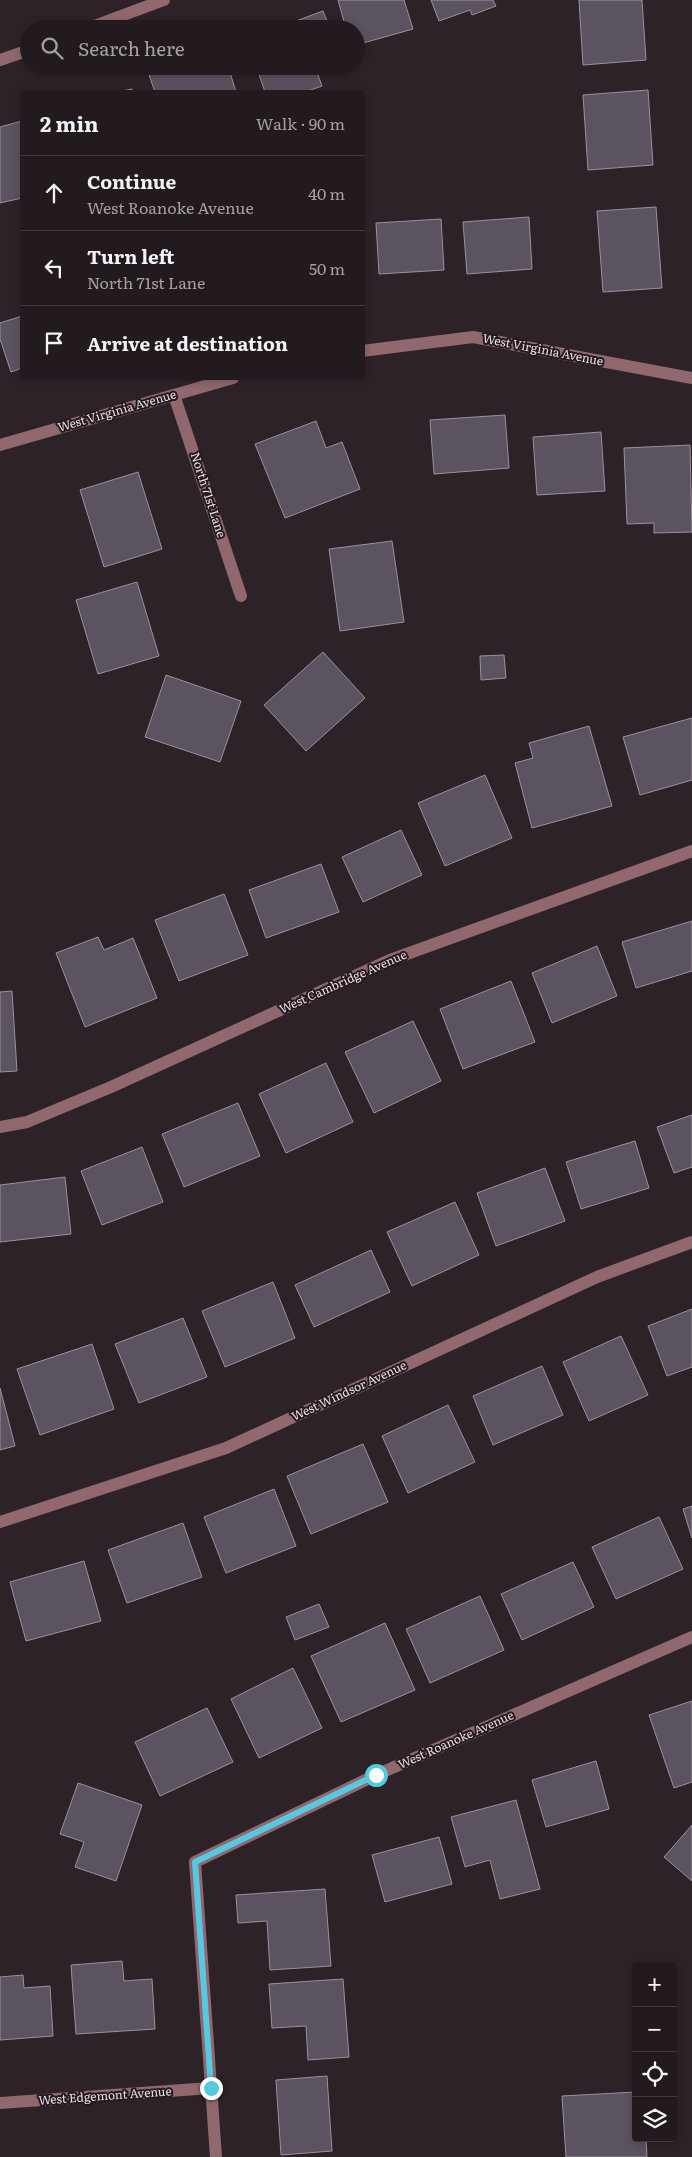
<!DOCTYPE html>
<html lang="en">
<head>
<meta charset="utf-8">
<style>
  body { margin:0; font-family:Literata,serif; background:#2e272c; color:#f1f3f6 }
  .controls { position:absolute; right:15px; bottom:15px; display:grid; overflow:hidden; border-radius:5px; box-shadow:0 2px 8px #0003 }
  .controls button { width:45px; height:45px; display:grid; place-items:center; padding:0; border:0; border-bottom:1px solid #3f383d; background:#221a1f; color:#f1f3f6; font:25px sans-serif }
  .stop { position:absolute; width:15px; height:15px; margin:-11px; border:4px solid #56c9e0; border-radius:50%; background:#fff }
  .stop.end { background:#56c9e0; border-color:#fff; box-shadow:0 1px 5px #0008 }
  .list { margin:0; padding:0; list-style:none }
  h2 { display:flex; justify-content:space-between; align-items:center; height:65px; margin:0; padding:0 20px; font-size:21px }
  h2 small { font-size:16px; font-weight:400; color:#a2a1a4 }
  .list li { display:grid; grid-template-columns:32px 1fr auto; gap:15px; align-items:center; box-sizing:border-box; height:75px; padding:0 20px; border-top:1px solid #3f383d }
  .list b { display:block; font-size:19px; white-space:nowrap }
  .list p { margin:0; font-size:16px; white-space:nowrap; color:#a2a1a4 }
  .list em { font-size:16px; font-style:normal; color:#a2a1a4 }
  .icon { flex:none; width:28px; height:28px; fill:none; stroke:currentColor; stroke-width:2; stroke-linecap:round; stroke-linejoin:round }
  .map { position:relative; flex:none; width:692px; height:2157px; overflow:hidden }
  .search { position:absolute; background:#221a1f; box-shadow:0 2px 8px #0003; left:20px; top:20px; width:345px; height:55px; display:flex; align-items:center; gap:12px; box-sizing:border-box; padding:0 18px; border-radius:28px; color:#a2a1a4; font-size:19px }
  .panel { position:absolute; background:#221a1f; box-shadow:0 2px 8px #0003; left:20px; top:90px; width:345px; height:290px; border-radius:5px }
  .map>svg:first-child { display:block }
  .building { fill:#5b535f; stroke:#9a919e }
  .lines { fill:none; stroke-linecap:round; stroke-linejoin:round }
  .minor { stroke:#90686e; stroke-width:12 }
  .route { stroke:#56c9e0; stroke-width:6 }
  .labels { text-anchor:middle; stroke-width:4; stroke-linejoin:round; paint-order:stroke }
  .street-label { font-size:12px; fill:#e8e0e5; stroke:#24191f }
</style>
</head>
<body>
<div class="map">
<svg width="692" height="2157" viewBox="0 0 692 2157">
  <rect width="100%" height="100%" fill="#2e2229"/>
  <g class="building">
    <polygon points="338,0 404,0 413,29 356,45 356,29 346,29"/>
    <polygon points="431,0 493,0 496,6 472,15 470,10 439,21"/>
    <polygon points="579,0 642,0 646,60 583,65"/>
    <polygon points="323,11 330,29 274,29"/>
    <polygon points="179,66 228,66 236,92 155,92 149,75"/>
    <polygon points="256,66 318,66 315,67 322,86 305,92 265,92"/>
    <polygon points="132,89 133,92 117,92"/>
    <polygon points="648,90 653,165 588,170 583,95"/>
    <polygon points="22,121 22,198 0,203 0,127"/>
    <polygon points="656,207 662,288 603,292 597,211"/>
    <polygon points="529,217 532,269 467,274 463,222"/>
    <polygon points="441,219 444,270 379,274 376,223"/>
    <polygon points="22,316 22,368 11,372 0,339 0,323"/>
    <polygon points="505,415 509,468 434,474 430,420"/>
    <polygon points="316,421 326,448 342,442 360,489 285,518 255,444"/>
    <polygon points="601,432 605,491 537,495 533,437"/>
    <polygon points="690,445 692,532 654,533 654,523 627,524 624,448"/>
    <polygon points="138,472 162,549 104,567 80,490"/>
    <polygon points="392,541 404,622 340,631 329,549"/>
    <polygon points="137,582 159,656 98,674 76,600"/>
    <polygon points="323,652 365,698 306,751 264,705"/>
    <polygon points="504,655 506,678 481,680 480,656"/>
    <polygon points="166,675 241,701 220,762 145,737"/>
    <polygon points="692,718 692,780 640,795 623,737"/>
    <polygon points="589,726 612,806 532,828 515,763 533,758 529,743"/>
    <polygon points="485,775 512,838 445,866 418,803"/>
    <polygon points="401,830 422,875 363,902 342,857"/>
    <polygon points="321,864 339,912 266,938 249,890"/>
    <polygon points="224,894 248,955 179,981 155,920"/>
    <polygon points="692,921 692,971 636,988 622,942"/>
    <polygon points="98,937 104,950 133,938 157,998 85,1027 56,953"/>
    <polygon points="597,946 617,996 552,1023 532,973"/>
    <polygon points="511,981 535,1042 463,1069 440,1009"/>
    <polygon points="12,991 17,1071 0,1072 0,992"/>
    <polygon points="413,1021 441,1081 374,1113 345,1052"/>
    <polygon points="326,1063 353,1122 286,1153 259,1094"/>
    <polygon points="238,1103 260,1156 184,1187 162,1134"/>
    <polygon points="692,1115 692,1167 674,1173 657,1127"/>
    <polygon points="635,1141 649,1188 581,1209 566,1162"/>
    <polygon points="142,1147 163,1202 102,1225 81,1171"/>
    <polygon points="545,1168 565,1221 496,1246 477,1193"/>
    <polygon points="65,1177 71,1234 0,1242 0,1185"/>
    <polygon points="455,1202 479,1255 412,1286 387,1232"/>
    <polygon points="371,1250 390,1292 314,1327 295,1285"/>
    <polygon points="273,1282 295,1338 225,1367 202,1311"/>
    <polygon points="692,1309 692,1367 667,1376 648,1326"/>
    <polygon points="183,1318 207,1377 139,1403 115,1344"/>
    <polygon points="621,1336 648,1395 589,1421 563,1362"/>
    <polygon points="92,1344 114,1409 40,1435 17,1369"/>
    <polygon points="542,1366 563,1415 493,1445 473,1396"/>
    <polygon points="0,1388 15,1446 0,1450"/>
    <polygon points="448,1405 475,1462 408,1493 382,1436"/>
    <polygon points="363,1444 388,1502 311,1534 287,1476"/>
    <polygon points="274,1489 296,1546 226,1573 204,1517"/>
    <polygon points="692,1506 692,1538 683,1509"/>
    <polygon points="659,1517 683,1569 616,1599 592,1547"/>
    <polygon points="183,1523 202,1577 127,1603 108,1550"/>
    <polygon points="84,1561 101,1621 26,1641 10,1582"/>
    <polygon points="573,1562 594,1607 522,1640 501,1594"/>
    <polygon points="480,1596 504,1650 430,1683 406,1629"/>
    <polygon points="319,1604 329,1627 295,1640 286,1617"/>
    <polygon points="385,1623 415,1690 341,1722 311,1656"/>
    <polygon points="293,1668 322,1728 259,1758 231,1699"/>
    <polygon points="692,1701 692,1782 674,1788 649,1715"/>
    <polygon points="207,1708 233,1762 160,1796 135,1742"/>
    <polygon points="596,1761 609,1809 546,1827 532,1780"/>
    <polygon points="78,1783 142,1805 116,1881 75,1867 84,1842 60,1834"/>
    <polygon points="516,1800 540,1889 500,1899 490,1860 465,1867 451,1817"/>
    <polygon points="692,1825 692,1881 664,1857"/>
    <polygon points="439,1837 452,1884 385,1902 372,1855"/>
    <polygon points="325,1889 331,1966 270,1970 267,1921 238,1923 236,1895"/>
    <polygon points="122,1961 124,1981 152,1979 155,2029 76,2034 71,1965"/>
    <polygon points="23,1975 24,1988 50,1986 53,2036 0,2040 0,1977"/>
    <polygon points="343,1979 349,2057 308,2060 306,2026 272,2028 269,1984"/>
    <polygon points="327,2076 332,2151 281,2155 276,2080"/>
    <polygon points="636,2092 636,2138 646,2138 647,2157 566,2157 562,2096"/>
  </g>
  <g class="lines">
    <g class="minor">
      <polyline points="86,29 164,0"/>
      <polyline points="0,60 29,50"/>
      <polyline points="362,351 473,337 692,378"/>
      <polyline points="174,395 241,596"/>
      <polyline points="0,445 233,378"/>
      <polyline points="0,1127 27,1122 111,1087 390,960 692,851"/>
      <polyline points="0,1522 226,1448 597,1277 692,1242"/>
      <polyline points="0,2103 211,2088"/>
      <polyline points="216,2157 195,1862 376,1775 692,1637"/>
    </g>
  </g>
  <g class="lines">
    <polyline class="route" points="211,2088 195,1862 376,1775"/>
  </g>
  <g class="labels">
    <g class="street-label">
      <text transform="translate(543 350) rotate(11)" y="4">West Virginia Avenue</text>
      <text transform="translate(117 411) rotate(-16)" y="4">West Virginia Avenue</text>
      <text transform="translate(208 495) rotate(72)" y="4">North 71st Lane</text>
      <text transform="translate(343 982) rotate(-24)" y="4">West Cambridge Avenue</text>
      <text transform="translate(349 1391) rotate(-25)" y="4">West Windsor Avenue</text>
      <text transform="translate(456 1740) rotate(-24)" y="4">West Roanoke Avenue</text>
      <text transform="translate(105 2096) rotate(-4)" y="4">West Edgemont Avenue</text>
    </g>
  </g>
</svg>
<div class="controls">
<button>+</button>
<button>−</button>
<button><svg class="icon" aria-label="locate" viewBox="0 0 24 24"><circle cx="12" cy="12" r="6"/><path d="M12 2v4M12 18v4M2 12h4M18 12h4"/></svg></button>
<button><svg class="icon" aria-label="layers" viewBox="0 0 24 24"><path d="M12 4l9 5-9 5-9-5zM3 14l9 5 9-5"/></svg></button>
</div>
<div class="stop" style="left:376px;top:1775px"></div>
<div class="stop end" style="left:211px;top:2088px"></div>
<div class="search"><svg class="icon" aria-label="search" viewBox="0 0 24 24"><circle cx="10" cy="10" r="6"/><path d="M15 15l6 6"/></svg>Search here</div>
<section class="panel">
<h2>2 min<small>Walk · 90 m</small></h2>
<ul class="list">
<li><svg class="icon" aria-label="ahead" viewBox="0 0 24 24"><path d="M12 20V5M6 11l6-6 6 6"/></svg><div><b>Continue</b><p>West Roanoke Avenue</p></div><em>40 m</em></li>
<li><svg class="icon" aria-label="left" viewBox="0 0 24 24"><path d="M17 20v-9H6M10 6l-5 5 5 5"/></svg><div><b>Turn left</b><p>North 71st Lane</p></div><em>50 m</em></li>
<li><svg class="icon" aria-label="arrive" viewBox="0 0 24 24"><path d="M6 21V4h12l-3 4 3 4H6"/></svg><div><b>Arrive at destination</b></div></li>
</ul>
</section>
</div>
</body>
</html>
